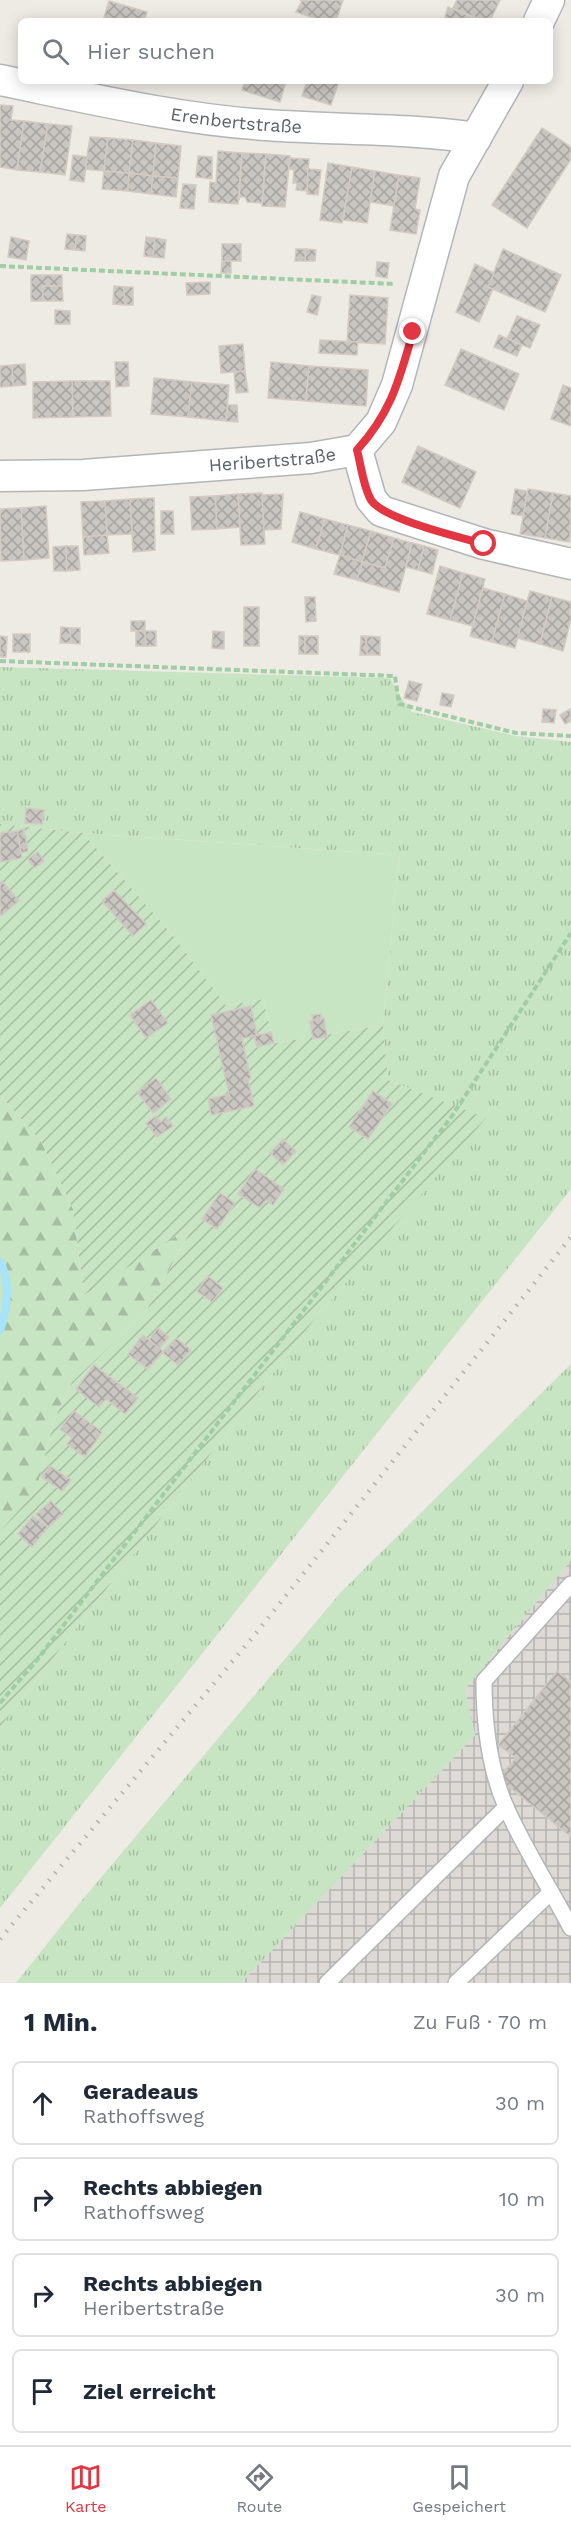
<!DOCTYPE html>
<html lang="de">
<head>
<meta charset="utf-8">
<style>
  body { margin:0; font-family:"Work Sans",sans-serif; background:#f2f2f3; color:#1f2937 }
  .stop { position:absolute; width:18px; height:18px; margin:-14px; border:4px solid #e23643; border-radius:50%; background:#fff }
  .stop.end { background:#e23643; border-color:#fff; box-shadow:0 2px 6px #0008 }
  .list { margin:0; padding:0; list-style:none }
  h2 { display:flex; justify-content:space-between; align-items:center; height:78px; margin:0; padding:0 24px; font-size:26px }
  h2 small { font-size:20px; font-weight:400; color:#747a83 }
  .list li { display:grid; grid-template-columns:39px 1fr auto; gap:18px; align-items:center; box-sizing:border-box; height:84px; margin:0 12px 12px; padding:0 12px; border:2px solid #e0e1e3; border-radius:9px }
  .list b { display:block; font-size:22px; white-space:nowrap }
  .list p { margin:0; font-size:20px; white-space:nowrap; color:#747a83 }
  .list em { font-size:20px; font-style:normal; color:#747a83 }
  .icon { flex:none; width:33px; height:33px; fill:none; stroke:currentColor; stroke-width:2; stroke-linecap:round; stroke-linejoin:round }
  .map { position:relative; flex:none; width:571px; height:1983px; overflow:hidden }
  .search { position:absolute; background:#fff; box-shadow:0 3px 15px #0003; left:18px; right:18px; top:18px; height:66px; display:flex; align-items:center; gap:15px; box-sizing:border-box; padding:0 21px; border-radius:9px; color:#747a83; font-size:22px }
  .sheet { height:462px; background:#fff }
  nav { display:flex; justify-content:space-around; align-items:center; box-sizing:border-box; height:84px; border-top:2px solid #e0e1e3; background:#fff; font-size:16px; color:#747a83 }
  nav a { display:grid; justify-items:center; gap:3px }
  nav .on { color:#e23643 }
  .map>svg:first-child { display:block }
  .industrial { fill:url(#industrial-grid) }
  .grass { fill:url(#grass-tufts) }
  .forest { fill:url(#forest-firs) }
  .garden { fill:url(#garden-furrows) }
  .pitch { fill:#c7e5c2 }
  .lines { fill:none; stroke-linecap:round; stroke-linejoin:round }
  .stream { stroke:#a7e4fc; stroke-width:8 }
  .building { fill:url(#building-cross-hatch); stroke:#d3cbc3; stroke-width:1.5 }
  .service-casing { stroke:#b2b6b9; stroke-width:18 }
  .minor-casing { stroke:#b2b6b9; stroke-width:33 }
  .path { stroke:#9fcda4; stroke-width:4; stroke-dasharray:6 3; stroke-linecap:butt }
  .service { stroke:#fff; stroke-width:15 }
  .minor { stroke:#fff; stroke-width:30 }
  .rail { stroke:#b1b2b2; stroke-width:4.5; stroke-dasharray:1.5 8; stroke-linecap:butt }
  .route { stroke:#e23643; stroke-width:8 }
  .labels { text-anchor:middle; stroke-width:4.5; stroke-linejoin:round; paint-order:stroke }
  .street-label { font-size:18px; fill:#5c6164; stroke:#fff }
</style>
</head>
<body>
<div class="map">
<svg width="571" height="1983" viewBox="0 0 571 1983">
  <defs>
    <pattern id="industrial-grid" width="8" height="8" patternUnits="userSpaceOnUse" patternTransform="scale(1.5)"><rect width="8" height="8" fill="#dddad6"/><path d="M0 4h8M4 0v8" fill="none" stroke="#b6b4b1"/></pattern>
    <pattern id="grass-tufts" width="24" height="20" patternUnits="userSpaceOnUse" patternTransform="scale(1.5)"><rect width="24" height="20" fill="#c7e5c2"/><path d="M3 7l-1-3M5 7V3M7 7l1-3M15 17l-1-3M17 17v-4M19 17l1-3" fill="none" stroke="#a5bda1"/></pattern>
    <pattern id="forest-firs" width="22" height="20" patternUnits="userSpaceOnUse" patternTransform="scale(1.5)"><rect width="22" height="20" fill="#c7e5c2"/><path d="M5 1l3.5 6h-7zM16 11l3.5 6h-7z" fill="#a5bda1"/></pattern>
    <pattern id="garden-furrows" width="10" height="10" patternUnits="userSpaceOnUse" patternTransform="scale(1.5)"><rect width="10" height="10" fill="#c7e5c2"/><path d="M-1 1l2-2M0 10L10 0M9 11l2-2" fill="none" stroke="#a5bda1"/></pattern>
    <pattern id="building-cross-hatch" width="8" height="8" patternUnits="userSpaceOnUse" patternTransform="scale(1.5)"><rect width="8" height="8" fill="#c9c5c0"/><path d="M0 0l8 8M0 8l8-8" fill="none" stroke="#a6a3a0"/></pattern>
  </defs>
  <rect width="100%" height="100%" fill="#eeeae4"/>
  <polygon class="industrial" points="571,1560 571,1983 241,1983 475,1735 465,1689"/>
  <g class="grass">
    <polygon points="0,667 390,678 402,699 412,712 516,736 571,742 571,1189 0,1908 0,1727 314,1320 485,1118 388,1080 383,1025 399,855 83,833 0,824"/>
    <polygon points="571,1364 571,1560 465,1689 475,1735 241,1983 16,1983 78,1905 342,1591"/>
  </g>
  <polygon class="forest" points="0,1095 41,1141 73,1209 84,1295 195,1223 145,1313 72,1382 54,1420 36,1491 0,1531"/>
  <polygon class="garden" points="0,824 83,833 171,933 226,1005 263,999 274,1043 383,1025 388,1080 486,1118 314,1320 0,1727 0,1531 36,1491 54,1420 72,1382 145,1313 194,1225 84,1295 73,1209 41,1141 0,1095"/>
  <polygon class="pitch" points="83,833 399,855 383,1025 274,1043 263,999 226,1005 171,933"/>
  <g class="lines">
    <path class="stream" d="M 0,1262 C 11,1281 7,1311 0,1330"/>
  </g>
  <g class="building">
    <polygon points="300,0 343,0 336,21 323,21 296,12 302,1"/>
    <polygon points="457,0 500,0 490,21 484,21 453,8"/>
    <polygon points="109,1 147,12 144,21 103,21"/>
    <polygon points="448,7 480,21 442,21 444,20"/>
    <polygon points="245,81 286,81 280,102 242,90"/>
    <polygon points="307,81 339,81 331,105 302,96"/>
    <polygon points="0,105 13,106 11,120 24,121 17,170 0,167"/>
    <polygon points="24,121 48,124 40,172 17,170"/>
    <polygon points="48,124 72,126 65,175 40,172"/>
    <polygon points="542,128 571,147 571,159 527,228 492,205"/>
    <polygon points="90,137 108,138 104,171 85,169"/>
    <polygon points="108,138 133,140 129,173 104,171"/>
    <polygon points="133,140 156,143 153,176 129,173"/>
    <polygon points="156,143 181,146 178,178 153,176"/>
    <polygon points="218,151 242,153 238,204 209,202 210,182 216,183"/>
    <polygon points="242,153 266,154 262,203 247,202 245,197 240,197 239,200"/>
    <polygon points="266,154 290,156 285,207 262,206"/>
    <polygon points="73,155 87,157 84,182 70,180"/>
    <polygon points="198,156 212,157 212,179 196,177"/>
    <polygon points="290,158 309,159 307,191 296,190 297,183 293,183 294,170 289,169"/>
    <polygon points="328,163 352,167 342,223 320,220"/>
    <polygon points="352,167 375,171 367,223 343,220"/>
    <polygon points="308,169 321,170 318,195 307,194"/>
    <polygon points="104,171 129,173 128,191 102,189"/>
    <polygon points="375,171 399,175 394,206 370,202"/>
    <polygon points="129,173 153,176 151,194 128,191"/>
    <polygon points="399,175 420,178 415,209 420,210 416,234 390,230"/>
    <polygon points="153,176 178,178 176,197 151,194"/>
    <polygon points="183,184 196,185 194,209 180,208"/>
    <polygon points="67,234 77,235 75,250 65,249"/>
    <polygon points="77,235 86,236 85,251 75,250"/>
    <polygon points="11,237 29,241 26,260 8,257"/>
    <polygon points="146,237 155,238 153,257 144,256"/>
    <polygon points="155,238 166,240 164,258 153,257"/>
    <rect x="222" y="244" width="19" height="17"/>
    <polygon points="296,249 306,249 305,261 295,261"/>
    <polygon points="306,249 316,250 315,261 305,261"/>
    <polygon points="503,249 561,275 545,312 488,287"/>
    <polygon points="222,261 231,261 231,273 221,273"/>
    <polygon points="377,262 389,263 387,278 376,276"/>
    <polygon points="475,264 494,273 488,287 493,289 479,322 456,312"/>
    <polygon points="31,275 62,275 62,286 43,286 43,301 31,301"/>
    <polygon points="210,282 210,294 187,295 186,283"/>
    <polygon points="43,286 62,286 63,301 43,301"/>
    <polygon points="114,286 124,287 125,305 113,304"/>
    <polygon points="124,287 133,287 133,305 125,305"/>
    <polygon points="312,295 321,297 317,315 307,312"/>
    <polygon points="350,295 388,298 385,344 347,342"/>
    <polygon points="55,310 70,311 70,324 55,324"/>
    <polygon points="517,316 540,325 530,348 507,339"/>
    <polygon points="499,335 522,345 517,356 494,347"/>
    <polygon points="320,340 358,342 357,355 319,353"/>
    <polygon points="243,344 245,371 221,373 219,346"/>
    <polygon points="461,349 519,374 504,410 445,385"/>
    <polygon points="115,362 128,362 129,386 116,387"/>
    <polygon points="271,362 309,366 306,401 268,398"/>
    <polygon points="25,364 26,385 13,386 12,365"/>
    <polygon points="12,365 13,386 0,387 0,366"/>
    <polygon points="309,366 368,370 366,406 306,401"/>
    <polygon points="245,371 248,392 236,393 234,372"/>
    <polygon points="154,378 192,382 188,417 151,414"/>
    <polygon points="72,381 110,381 111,416 73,417"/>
    <polygon points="72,381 73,417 33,418 33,382"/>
    <polygon points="192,382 229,385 226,421 188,417"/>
    <polygon points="563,385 571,388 571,426 551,419"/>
    <polygon points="228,405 237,405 238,422 226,421"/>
    <polygon points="418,446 476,472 460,508 402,482"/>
    <polygon points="515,489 527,491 523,516 511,514"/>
    <polygon points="528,489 553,493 545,538 520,534"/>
    <polygon points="262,493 265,544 241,545 238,494"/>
    <polygon points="553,493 571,496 570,542 545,538"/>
    <polygon points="238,494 240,527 217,529 215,496"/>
    <polygon points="283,494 281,529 264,530 262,495"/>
    <polygon points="215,496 217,529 192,530 190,497"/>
    <polygon points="154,498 155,550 133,552 130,499"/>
    <polygon points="130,499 132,534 107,535 105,501"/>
    <polygon points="105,501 107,535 83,537 81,502"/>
    <polygon points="46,506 49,558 24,560 21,508"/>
    <polygon points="21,508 24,560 1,561 0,509"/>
    <polygon points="161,511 173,511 174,534 161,534"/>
    <polygon points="300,512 325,519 316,549 292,542"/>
    <polygon points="325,519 348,525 340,555 316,549"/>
    <polygon points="348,525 371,531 362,562 340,555"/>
    <polygon points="371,531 394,538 385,568 362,562"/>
    <polygon points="107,535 109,553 84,555 83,537"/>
    <polygon points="394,538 412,543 399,592 357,580 362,562 385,568"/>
    <polygon points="412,543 424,546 418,570 406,567"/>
    <polygon points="66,546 67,571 54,571 53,547"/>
    <polygon points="66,546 78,546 80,570 67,571"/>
    <polygon points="424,546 438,550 432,574 418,570"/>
    <polygon points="340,555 362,562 357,580 334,574"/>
    <polygon points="440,566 463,573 450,620 427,614"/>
    <polygon points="463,573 485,579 473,626 450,620"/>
    <polygon points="483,588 505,594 492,642 470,636"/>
    <polygon points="530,591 552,597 540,644 517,638"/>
    <polygon points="505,594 527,601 515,648 492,642"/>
    <polygon points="305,597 315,597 316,621 306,622"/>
    <polygon points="552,597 571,602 571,619 563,651 540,644"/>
    <rect x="244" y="607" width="15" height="39"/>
    <rect x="131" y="621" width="14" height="10"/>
    <polygon points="61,627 70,628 71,643 60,643"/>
    <polygon points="70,628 80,628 80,644 71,643"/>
    <polygon points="136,631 145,631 146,646 136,646"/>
    <polygon points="145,631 156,631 156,646 146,646"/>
    <polygon points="213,631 224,632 224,649 212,648"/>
    <rect x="13" y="634" width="17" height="18"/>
    <polygon points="0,636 7,637 6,657 0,657"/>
    <rect x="299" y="636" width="6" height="18"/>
    <rect x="305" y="636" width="13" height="18"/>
    <polygon points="361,636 366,636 367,655 360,655"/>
    <polygon points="366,636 380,637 380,655 367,655"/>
    <polygon points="409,681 422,684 417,701 404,698"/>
    <polygon points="442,693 454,695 451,707 440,705"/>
    <polygon points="543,709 556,710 554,723 542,722"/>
    <polygon points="570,709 571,721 565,724 560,715"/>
    <polygon points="26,808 44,810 42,824 25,823"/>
    <polygon points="24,829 28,851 21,853 17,831"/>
    <polygon points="17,831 22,858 0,862 0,833"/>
    <polygon points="38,852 44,861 34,868 28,859"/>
    <polygon points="2,881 19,901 2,915 0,914 0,883"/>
    <polygon points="114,890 146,924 133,936 102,901"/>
    <polygon points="151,1000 168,1023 146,1038 130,1015"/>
    <polygon points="251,1006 257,1035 242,1039 251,1079 248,1079 254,1106 211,1115 208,1099 229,1094 211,1015"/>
    <polygon points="321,1014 321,1019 324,1018 327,1037 313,1039 310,1021 313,1021 312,1015"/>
    <polygon points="271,1032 274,1043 257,1047 254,1036"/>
    <polygon points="156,1078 171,1099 153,1113 137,1092"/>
    <polygon points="373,1091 392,1104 368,1139 349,1127"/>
    <polygon points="156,1116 161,1122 166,1117 173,1126 157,1137 146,1123"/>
    <polygon points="283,1139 296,1151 283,1165 270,1153"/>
    <polygon points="255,1169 284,1189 273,1205 266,1200 260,1208 238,1194"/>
    <polygon points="220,1193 235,1203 217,1229 202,1219"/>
    <polygon points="208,1276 223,1288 212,1302 197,1291"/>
    <polygon points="158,1328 169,1337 160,1348 149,1340"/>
    <polygon points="143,1335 163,1351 148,1369 128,1354"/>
    <polygon points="176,1338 191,1350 178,1365 163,1353"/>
    <polygon points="94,1365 138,1398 125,1414 106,1399 99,1407 76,1389"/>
    <polygon points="74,1411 102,1432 85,1457 67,1444 72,1438 60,1429"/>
    <polygon points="50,1466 71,1480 62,1491 42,1477"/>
    <polygon points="51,1501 63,1514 48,1527 36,1514"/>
    <polygon points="33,1516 48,1527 32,1547 18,1534"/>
    <polygon points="557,1671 571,1682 571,1837 498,1778 516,1758 498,1745"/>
  </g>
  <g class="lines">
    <defs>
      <g id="service">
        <path d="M 571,1584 L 484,1681 C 484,1724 489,1768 506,1807 C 524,1848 550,1888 571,1928"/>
        <polyline points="327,1983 506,1807"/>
        <polyline points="456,1983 551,1892"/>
      </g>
      <g id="minor">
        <polyline points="539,21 549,0"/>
        <path id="s1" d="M 0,80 C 88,98 176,119 266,125 C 336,130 406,128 476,138"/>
        <polyline points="357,450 371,499 381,511 484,544 571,564"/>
        <path id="s2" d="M 0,476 L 83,475 L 311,458 L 357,450 L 381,422 L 397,385 L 454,176 L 508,81"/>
      </g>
    </defs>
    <use href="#service" class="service-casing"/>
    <use href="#minor" class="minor-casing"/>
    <g class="path">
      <polyline points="0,266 395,284"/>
      <polyline points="0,661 395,676 399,704 516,733 571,736"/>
      <polyline points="0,1703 37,1660 452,1116 571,933"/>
    </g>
    <use href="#service" class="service"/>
    <use href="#minor" class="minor"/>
    <polyline class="rail" points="0,1939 257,1632 571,1237"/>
  </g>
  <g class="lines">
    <path class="route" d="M 413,332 C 399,380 392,411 357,450 C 361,465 363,486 371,500 C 383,519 459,537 484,544"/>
  </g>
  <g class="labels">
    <g class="street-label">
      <text dy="6" stroke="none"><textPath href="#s1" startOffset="240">Erenbertstraße</textPath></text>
      <text dy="6" stroke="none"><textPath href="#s2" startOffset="273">Heribertstraße</textPath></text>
    </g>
  </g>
</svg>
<div class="stop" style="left:484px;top:544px"></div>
<div class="stop end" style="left:413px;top:332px"></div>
<div class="search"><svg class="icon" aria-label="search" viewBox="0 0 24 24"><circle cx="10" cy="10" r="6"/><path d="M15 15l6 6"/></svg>Hier suchen</div>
</div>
<section class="sheet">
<h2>1 Min.<small>Zu Fuß · 70 m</small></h2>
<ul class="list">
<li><svg class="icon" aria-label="ahead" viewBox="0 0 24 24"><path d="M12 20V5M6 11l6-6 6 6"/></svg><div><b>Geradeaus</b><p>Rathoffsweg</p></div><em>30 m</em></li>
<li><svg class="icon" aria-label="right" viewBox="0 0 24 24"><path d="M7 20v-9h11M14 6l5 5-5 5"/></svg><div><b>Rechts abbiegen</b><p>Rathoffsweg</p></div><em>10 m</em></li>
<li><svg class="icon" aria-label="right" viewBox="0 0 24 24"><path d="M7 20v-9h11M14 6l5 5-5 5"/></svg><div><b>Rechts abbiegen</b><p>Heribertstraße</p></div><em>30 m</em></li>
<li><svg class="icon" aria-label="arrive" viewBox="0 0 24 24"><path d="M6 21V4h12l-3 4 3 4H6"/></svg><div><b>Ziel erreicht</b></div></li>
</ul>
</section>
<nav>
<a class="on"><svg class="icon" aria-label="map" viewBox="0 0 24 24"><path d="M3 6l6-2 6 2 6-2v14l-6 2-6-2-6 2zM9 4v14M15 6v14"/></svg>Karte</a>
<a><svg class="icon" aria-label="directions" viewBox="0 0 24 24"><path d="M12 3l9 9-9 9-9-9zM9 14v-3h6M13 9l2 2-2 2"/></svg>Route</a>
<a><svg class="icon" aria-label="saved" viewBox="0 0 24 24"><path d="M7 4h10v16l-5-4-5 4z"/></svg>Gespeichert</a>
</nav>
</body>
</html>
